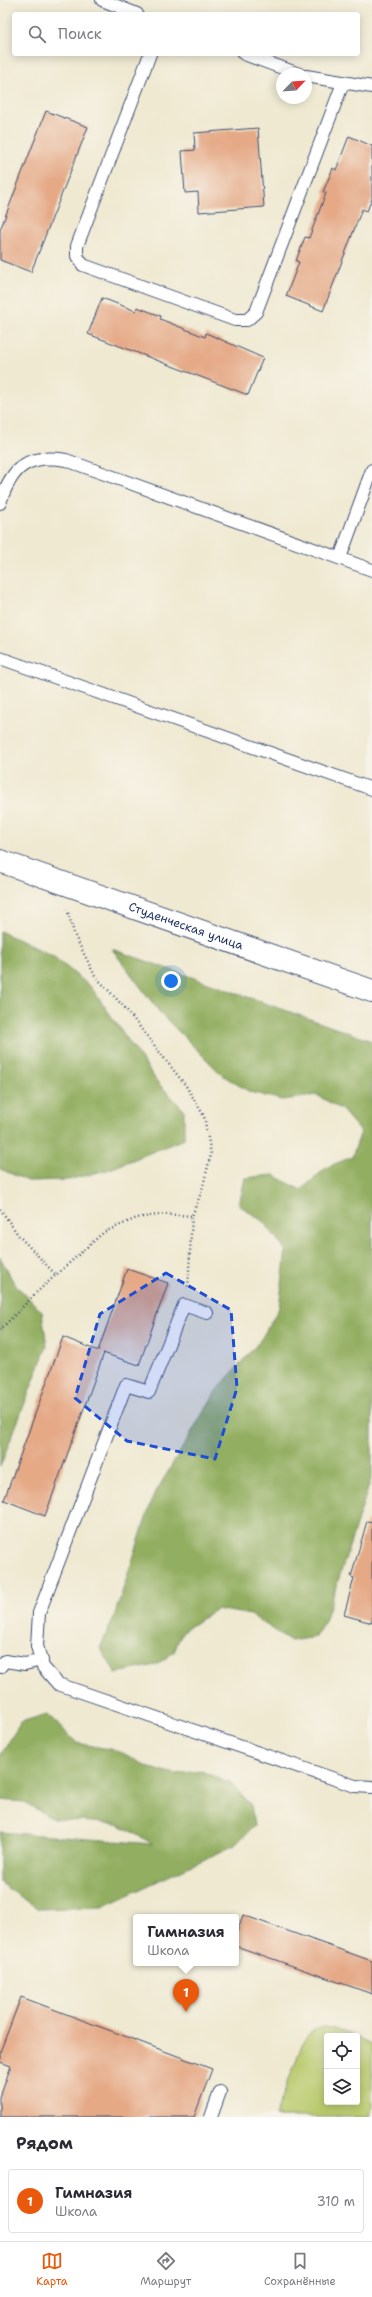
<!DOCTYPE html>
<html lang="ru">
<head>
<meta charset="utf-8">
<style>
  body { margin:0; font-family:"Shantell Sans",sans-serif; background:#f7f7f7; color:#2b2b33 }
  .controls { position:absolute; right:12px; bottom:12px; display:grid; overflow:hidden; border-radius:4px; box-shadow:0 2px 10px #0003 }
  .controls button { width:36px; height:36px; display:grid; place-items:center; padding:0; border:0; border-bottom:1px solid #e1e1e2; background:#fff; color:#2b2b33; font:20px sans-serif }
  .compass { position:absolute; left:276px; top:68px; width:36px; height:36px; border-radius:50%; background:#fff; box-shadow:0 2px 10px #0003; rotate:65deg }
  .you { position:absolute; left:171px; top:981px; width:14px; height:14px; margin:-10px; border:3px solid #fff; border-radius:50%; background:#1a73e8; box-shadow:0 0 0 6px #1a73e833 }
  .badge { display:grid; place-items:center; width:26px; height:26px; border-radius:50%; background:#ea580c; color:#fff; font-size:13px; font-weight:700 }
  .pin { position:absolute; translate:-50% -33px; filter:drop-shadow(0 1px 2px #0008) }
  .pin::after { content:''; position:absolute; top:21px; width:14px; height:12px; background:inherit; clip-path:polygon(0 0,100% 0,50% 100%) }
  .popup { position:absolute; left:133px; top:1914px; width:106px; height:52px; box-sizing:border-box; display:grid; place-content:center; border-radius:4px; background:#fff; filter:drop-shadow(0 1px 3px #0005); font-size:13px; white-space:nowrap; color:#7c7c81 }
  .popup b { font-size:15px; color:#2b2b33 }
  .popup::after { content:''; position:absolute; left:50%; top:100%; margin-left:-8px; border:8px solid transparent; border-top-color:#fff }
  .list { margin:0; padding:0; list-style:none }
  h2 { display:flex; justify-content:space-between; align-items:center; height:52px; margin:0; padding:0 16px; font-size:17px }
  h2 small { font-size:13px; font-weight:400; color:#7c7c81 }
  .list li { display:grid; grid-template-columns:26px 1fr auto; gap:12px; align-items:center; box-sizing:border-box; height:64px; margin:0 8px 8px; padding:0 8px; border:1px solid #e1e1e2; border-radius:4px }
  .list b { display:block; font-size:15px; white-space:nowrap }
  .list p { margin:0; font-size:13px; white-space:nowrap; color:#7c7c81 }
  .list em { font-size:13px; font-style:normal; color:#7c7c81 }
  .icon { flex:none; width:22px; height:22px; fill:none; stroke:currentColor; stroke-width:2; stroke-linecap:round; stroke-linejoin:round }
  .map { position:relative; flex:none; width:372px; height:2117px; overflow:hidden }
  .search { position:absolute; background:#fff; box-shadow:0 2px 10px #0003; left:12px; right:12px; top:12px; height:44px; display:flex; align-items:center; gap:10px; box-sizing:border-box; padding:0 14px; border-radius:4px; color:#7c7c81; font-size:15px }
  .sheet { height:124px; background:#fff }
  nav { display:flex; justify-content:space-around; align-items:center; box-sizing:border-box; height:56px; border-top:1px solid #e1e1e2; background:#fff; font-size:11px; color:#7c7c81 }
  nav a { display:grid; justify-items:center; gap:2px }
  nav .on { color:#ea580c }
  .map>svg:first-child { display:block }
  .green { fill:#b9ca6d; stroke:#6a7c66 }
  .forest { fill:#92ae60; stroke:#566e5f }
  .building { fill:#e5a986 }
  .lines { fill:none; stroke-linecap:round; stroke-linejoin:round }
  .service-casing { stroke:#3b4b6f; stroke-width:14 }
  .minor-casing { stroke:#3b4b6f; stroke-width:24 }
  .path { stroke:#3b4b6f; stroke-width:2.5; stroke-dasharray:1 3; stroke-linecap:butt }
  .service { stroke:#fff; stroke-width:12 }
  .minor { stroke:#fff; stroke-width:22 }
  .marked { fill:#1d4ed8; fill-opacity:0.2; stroke:#1d4ed8; stroke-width:3; stroke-dasharray:8 5; stroke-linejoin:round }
  .labels { text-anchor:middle; stroke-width:3; stroke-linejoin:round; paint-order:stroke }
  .street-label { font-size:12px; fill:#1b2f5e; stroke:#f7f3e8 }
</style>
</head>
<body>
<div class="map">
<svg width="372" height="2117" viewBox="0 0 372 2117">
  <rect width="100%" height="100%" fill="#f7f3e8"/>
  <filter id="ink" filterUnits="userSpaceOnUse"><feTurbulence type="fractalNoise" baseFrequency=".025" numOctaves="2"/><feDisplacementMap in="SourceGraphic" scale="8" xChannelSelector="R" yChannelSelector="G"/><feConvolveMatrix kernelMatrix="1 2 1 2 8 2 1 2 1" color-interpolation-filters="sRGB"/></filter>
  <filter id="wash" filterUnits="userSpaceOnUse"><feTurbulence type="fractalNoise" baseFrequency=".012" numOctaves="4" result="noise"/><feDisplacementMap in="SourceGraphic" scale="16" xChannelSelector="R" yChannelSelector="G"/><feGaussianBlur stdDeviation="0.9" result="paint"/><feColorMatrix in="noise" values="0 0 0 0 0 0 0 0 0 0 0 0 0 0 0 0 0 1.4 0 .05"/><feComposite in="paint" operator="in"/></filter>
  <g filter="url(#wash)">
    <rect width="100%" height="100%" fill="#efe9d1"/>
    <path class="green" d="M 324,2027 L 334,2028 L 354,2036 L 327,2036 L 327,2102 L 357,2102 L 357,2037 L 372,2044 L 372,2110 L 370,2117 L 275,2117 L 303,2042 C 309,2033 314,2029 324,2027 Z"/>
    <g class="forest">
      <polygon points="0,931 53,956 91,987 158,1083 184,1110 184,1139 110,1169 68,1180 28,1181 0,1169"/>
      <polygon points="112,949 372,1041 372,1476 325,1621 315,1637 291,1641 251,1615 216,1609 182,1632 174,1652 156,1665 116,1673 100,1648 113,1620 153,1497 216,1391 260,1341 279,1308 286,1251 264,1222 239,1205 245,1178 274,1175 301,1190 327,1167 352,1157 361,1132 342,1110 317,1095 283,1100 250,1092 222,1075 161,1014"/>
      <polygon points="0,1257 14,1283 42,1312 47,1346 0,1467"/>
      <polygon points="47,1714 77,1743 119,1751 150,1768 175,1774 201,1771 231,1783 251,1805 254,1826 235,1845 102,1907 39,1909 0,1883 0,1832 153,1844 118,1824 53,1819 24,1802 0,1800 0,1756 21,1722"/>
    </g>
    <g id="blocks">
      <g class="building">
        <polygon points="46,111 88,127 31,272 0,260 0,230"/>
        <polygon points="258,128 264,207 199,212 198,192 185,193 182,151 195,150 194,133"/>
        <polygon points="349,136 372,146 372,199 367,211 362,209 323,311 286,296 299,262 296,261 305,237 309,238 326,193 323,192 333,168 336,170"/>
        <polygon points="102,298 136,311 137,307 161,316 160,319 205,337 206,333 263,358 248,395 88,334"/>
        <polygon points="127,1269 168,1283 139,1365 103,1353 104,1353 45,1516 4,1500 63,1337 98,1351"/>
        <polygon points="367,1521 372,1522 372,1623 344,1615 354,1578 351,1577"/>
        <polygon points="243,1915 372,1961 372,1994 236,1946 236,1935"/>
        <polygon points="21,1997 212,2069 194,2117 0,2117 0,2097 11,2066 0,2062 0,2052"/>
      </g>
    </g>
  </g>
  <g filter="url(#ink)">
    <use href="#blocks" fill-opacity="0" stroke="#3b4b6f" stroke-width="1"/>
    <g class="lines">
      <defs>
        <g id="service">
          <polyline points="102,0 137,14"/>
          <polyline points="150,54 77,246 77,256 83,265 235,320 247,320 256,312 343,83"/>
          <polyline points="244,54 299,74"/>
          <polyline points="306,76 372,87"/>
          <path d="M 0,503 C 12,466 28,454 66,460 L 372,570"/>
          <polyline points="340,558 372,470"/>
          <polyline points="0,658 372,789"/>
          <polyline points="207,1313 184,1305 149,1392 126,1385 39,1613 37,1646 43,1667 58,1684 355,1786 372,1787"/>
          <polyline points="0,1667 5,1661 25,1664 42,1660"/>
          <polyline points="211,2117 220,2092"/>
        </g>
        <g id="minor">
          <path id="s1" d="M 0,861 L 372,991"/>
        </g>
      </defs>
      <use href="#service" class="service-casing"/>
      <use href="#minor" class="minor-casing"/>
      <g class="path">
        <polyline points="67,909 75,936 95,976 125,1008 186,1086 204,1116 211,1154 202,1190 192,1216 188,1289"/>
        <polyline points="0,1209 19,1236 56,1275"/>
        <polyline points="0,1330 37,1292 104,1232 137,1218 165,1214 192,1216"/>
      </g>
      <use href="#service" class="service"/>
      <use href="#minor" class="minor"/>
    </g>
  </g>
  <path class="marked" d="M 166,1273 L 231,1310 L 237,1388 L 215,1459 L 127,1441 L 75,1398 L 100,1314 Z"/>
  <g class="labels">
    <g class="street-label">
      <text dy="4" stroke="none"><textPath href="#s1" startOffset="197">Студенческая улица</textPath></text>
    </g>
  </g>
</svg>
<div class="controls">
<button><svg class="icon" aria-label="locate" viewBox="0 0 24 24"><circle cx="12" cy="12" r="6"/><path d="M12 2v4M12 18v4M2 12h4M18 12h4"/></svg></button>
<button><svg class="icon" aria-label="layers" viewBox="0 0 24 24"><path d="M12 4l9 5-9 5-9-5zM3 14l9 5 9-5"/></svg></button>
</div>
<svg class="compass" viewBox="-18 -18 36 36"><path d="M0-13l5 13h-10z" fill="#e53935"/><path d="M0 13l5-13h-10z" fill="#7c7c81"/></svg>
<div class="you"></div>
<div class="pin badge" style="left:186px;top:2012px">1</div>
<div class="popup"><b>Гимназия</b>Школа</div>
<div class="search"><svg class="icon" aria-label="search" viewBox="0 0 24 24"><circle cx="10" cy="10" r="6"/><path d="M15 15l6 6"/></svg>Поиск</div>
</div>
<section class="sheet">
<h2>Рядом<small></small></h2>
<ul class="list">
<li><span class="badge">1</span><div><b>Гимназия</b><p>Школа</p></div><em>310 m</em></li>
</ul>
</section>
<nav>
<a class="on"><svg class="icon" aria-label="map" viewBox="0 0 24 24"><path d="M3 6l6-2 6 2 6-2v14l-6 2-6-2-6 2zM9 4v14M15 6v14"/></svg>Карта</a>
<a><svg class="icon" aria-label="directions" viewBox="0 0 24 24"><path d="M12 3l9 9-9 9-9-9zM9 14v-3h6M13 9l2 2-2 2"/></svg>Маршрут</a>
<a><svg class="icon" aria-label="saved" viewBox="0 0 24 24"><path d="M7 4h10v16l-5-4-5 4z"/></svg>Сохранённые</a>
</nav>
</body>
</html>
